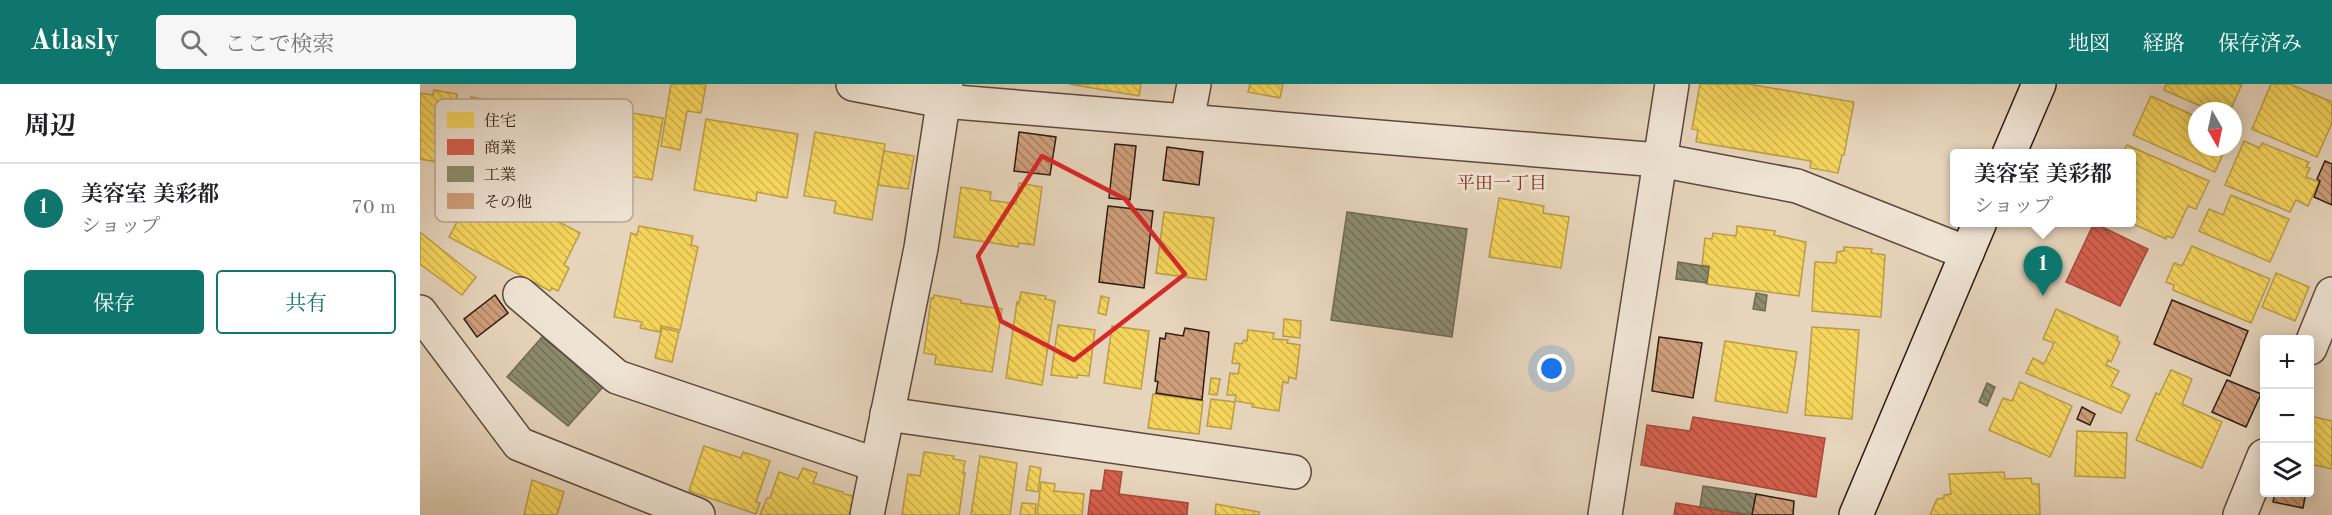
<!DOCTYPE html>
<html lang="ja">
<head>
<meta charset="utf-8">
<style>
  body { margin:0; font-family:"Old Standard TT","Noto Serif JP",serif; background:#f6f6f6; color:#202124 }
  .controls { position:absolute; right:18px; bottom:18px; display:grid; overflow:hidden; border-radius:6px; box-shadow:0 3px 15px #0003 }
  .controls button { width:54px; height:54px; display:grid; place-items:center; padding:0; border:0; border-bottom:2px solid #e0e0e0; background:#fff; color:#202124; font:30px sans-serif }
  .compass { position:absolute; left:1768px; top:18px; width:54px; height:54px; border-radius:50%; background:#fff; box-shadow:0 3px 15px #0003; rotate:171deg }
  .you { position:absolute; left:1132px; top:285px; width:21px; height:21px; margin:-15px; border:4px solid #fff; border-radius:50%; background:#1a73e8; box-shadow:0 0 0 9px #1a73e833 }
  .badge { display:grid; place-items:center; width:39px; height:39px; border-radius:50%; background:#0f766e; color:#fff; font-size:20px; font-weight:700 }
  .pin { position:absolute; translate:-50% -50px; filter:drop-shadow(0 2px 3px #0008) }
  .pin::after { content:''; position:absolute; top:32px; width:21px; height:18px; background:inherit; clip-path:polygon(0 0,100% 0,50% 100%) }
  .popup { position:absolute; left:1530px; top:65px; width:186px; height:78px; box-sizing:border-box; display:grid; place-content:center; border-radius:6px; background:#fff; filter:drop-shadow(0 2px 4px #0005); font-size:20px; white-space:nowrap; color:#757577 }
  .popup b { font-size:22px; color:#202124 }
  .popup::after { content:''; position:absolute; left:50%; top:100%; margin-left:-12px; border:12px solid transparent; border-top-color:#fff }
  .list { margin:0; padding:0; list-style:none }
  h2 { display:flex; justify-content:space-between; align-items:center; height:78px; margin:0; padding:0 24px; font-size:26px }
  h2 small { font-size:20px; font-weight:400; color:#757577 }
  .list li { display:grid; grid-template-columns:39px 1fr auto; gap:18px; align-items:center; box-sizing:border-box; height:90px; padding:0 24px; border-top:2px solid #e0e0e0 }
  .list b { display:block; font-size:22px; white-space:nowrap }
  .list p { margin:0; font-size:20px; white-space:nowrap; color:#757577 }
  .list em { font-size:20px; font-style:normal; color:#757577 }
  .actions { display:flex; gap:12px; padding:18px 24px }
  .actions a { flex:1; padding:14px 0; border:2px solid #0f766e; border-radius:6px; text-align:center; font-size:21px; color:#0f766e }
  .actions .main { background:#0f766e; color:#fff }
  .icon { flex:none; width:33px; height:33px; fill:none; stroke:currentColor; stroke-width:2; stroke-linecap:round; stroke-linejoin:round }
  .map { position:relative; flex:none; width:1912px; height:431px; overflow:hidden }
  header { display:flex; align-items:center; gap:36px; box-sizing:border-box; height:84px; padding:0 30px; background:#0f766e; color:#fff }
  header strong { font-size:28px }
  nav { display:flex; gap:33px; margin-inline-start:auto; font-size:21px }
  .search { width:420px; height:54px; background:#f6f6f6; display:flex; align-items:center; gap:15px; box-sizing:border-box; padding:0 21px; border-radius:6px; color:#757577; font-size:22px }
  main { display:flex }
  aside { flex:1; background:#fff }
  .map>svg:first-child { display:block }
  .homes { fill:url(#homes-back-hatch); stroke:#ba9d46; stroke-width:1.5 }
  .shops { fill:url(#shops-back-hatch); stroke:#a44b3c; stroke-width:1.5 }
  .industry { fill:url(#industry-back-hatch); stroke:#706a53; stroke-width:1.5 }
  .building { fill:url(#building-back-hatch); stroke:#2e1a13; stroke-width:1.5 }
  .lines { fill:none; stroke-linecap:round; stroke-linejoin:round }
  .street-casing { stroke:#5c483d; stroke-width:36 }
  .secondary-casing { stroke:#2e1a13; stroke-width:36 }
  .street { stroke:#efe3d3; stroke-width:33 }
  .secondary { stroke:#efe3d3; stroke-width:33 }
  .marked { fill:none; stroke:#d62828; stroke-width:4.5; stroke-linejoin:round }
  .labels { text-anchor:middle; stroke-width:6; stroke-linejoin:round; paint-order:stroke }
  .neighbourhood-label { font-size:18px; fill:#7a1f14; stroke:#efe3d3 }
  .key { fill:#efe3d3; stroke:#b5a799; stroke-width:1.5 }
  .key-label { font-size:16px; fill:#2e1a13 }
</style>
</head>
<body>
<header>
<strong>Atlasly</strong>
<div class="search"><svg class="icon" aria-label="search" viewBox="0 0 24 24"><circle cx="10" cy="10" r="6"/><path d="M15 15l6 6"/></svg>ここで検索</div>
<nav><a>地図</a><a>経路</a><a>保存済み</a></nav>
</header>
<main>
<aside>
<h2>周辺<small></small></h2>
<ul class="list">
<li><span class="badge">1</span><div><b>美容室 美彩都</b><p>ショップ</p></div><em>70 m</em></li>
</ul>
<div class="actions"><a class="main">保存</a><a>共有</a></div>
</aside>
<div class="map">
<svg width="1912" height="431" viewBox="0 0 1912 431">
  <defs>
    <pattern id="homes-back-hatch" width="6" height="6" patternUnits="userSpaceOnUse" patternTransform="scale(1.5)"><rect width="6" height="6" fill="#f6d55c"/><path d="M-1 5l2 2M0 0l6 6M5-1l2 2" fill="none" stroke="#d3b64f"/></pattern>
    <pattern id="shops-back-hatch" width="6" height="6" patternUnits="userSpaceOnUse" patternTransform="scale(1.5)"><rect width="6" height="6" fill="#d6604d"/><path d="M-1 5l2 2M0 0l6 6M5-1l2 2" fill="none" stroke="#ae4e3f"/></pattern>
    <pattern id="industry-back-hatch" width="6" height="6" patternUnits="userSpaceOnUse" patternTransform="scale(1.5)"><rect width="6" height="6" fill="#8c8c6e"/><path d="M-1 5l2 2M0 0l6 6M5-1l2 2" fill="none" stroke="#737259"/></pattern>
    <pattern id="building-back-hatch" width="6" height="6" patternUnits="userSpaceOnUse" patternTransform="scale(1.5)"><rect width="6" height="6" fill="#cf9e7a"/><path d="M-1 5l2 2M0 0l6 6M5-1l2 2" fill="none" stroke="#a88063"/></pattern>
  </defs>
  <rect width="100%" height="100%" fill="#e6d4bb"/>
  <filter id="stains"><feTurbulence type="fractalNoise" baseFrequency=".00333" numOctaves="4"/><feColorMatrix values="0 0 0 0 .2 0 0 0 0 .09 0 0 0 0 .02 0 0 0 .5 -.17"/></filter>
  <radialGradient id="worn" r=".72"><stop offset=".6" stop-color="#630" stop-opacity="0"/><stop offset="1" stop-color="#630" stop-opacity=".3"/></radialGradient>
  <g class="homes">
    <polygon points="251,0 286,0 281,29 267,27 260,66 241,62"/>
    <polygon points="649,0 721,0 719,12"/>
    <polygon points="830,0 863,0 860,14 828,8"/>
    <polygon points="1280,0 1328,0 1434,18 1424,71 1422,71 1418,89 1390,84 1391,77 1276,58 1278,46 1272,45"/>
    <polygon points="1746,0 1822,0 1810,27 1792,27 1744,6"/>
    <polygon points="1851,0 1870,0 1912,18 1912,39 1897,73 1832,45"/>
    <polygon points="14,6 37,10 36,16 50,19 51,13 94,21 93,28 110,30 98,92 0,75 0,9 13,11"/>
    <polygon points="1731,12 1777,33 1777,63 1806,63 1795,88 1713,51"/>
    <polygon points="139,17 243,34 232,96 128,78"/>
    <polygon points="286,35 378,50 367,114 337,108 336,117 274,106"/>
    <polygon points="395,48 465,60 452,136 414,129 416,117 384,112"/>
    <polygon points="1824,57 1840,64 1842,59 1889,78 1886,83 1890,84 1886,93 1899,98 1888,122 1876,116 1870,128 1805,101"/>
    <polygon points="1707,61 1789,97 1776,125 1768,122 1753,154 1747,152 1746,155 1709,138 1712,138 1712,70 1702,70"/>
    <polygon points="464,67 494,72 488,105 458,101"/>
    <polygon points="599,99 622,103 614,161 599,159 598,163 534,153 541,103 571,108 570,116 596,120"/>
    <polygon points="84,109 160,149 144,181 149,184 138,207 132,204 130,207 29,153 50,114 55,117 57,113 77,123"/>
    <polygon points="1811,111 1869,135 1850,178 1779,147 1789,125 1803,131"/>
    <polygon points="1079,114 1124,122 1123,129 1149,133 1141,184 1069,173"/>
    <polygon points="744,128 794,134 786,196 736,189"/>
    <polygon points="219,142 273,152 271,161 278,163 260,246 241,242 240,248 220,244 222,238 194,233 211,149 217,151"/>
    <polygon points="1317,142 1355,147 1354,151 1386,158 1379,212 1286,200 1289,182 1282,181 1285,154 1292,155 1293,149 1316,152"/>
    <polygon points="0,148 56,193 42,211 0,180"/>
    <polygon points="1772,162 1850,195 1831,239 1753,206 1754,201 1746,198 1754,179 1762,182"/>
    <polygon points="1424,163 1452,165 1451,169 1465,171 1461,233 1392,227 1395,178 1416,179 1417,168 1424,167"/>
    <polygon points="1856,189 1889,203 1875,237 1842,223"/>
    <polygon points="601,208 626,212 625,215 635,217 622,301 586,294 597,218 599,219"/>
    <polygon points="514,211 541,216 541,219 582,225 572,288 515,280 516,271 504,269 511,214 514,214"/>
    <polygon points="681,212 689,214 686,231 678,229"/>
    <polygon points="1636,225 1698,253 1697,256 1700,258 1691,278 1688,276 1686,281 1699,287 1691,302 1710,311 1701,329 1606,289 1613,274 1624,280 1634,259 1623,255"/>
    <polygon points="864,235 881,237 880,254 863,252"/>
    <polygon points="638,241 675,246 669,292 657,291 657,294 631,291"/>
    <polygon points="692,242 729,247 721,305 684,299"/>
    <polygon points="1392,243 1439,246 1432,335 1385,331"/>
    <polygon points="242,244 259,248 252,278 235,274"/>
    <polygon points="828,246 854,249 853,255 868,256 867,259 880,261 876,295 869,293 868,299 863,298 859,327 832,323 833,320 815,317 816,311 807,311 810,289 818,290 820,280 812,279 815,259 822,260 824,256 827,257"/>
    <polygon points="1305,257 1377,268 1367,329 1295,317"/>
    <polygon points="1751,286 1772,295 1762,320 1802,338 1782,384 1716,356 1736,309 1739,311"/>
    <polygon points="791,294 800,295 797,311 789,310"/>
    <polygon points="1600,298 1652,322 1630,373 1569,346 1583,314 1592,317"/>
    <polygon points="733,310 783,317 779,350 728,344"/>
    <polygon points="791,315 815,318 811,345 787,342"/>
    <polygon points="1890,332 1912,337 1912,385 1890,380"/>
    <polygon points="1657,347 1707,349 1705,394 1655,392"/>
    <polygon points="284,362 321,374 323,368 350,377 336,418 340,419 336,430 269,407"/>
    <polygon points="504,368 534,372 533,375 545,377 543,389 545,389 539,431 482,431 488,390 500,392"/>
    <polygon points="560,372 597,379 590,431 551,431"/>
    <polygon points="610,382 621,384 618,408 606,406"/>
    <polygon points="383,384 397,389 393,399 423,408 423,410 439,413 436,431 340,431 347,414 350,414 359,388 378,395"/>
    <polygon points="1584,388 1585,395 1611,394 1612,400 1619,400 1620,431 1510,431 1517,415 1524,414 1524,411 1531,410 1529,390"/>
    <polygon points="112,396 144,408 137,431 104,431"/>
    <polygon points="621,398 635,400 634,407 664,410 662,431 617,431"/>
    <polygon points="602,419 616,420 615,431 600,431"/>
    <polygon points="796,420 839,428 839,431 795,431"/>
  </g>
  <g class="shops">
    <polygon points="1674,139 1728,165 1700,222 1646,198"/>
    <polygon points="1273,333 1405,354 1396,413 1221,381 1227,341 1270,347"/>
    <polygon points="685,386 702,388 699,410 768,419 767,431 668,431 671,406 682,407"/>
    <polygon points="1256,419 1328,431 1254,431"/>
  </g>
  <g class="industry">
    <polygon points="927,128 1047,145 1032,253 911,236"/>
    <polygon points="1258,178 1289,183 1287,199 1256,195"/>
    <polygon points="1336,209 1347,211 1345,227 1333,225"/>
    <polygon points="122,253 183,303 148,342 87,293"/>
    <polygon points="1567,299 1575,303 1567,322 1559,318"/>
    <polygon points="1283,402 1336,410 1332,431 1280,423"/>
  </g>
  <g class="building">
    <polygon points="599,48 636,53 630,91 594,87"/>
    <polygon points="695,60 716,62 710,116 689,114"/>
    <polygon points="747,63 783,68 779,101 743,96"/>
    <polygon points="1905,77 1912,80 1912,121 1894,113 1900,97 1897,95"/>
    <polygon points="688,122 733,127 724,204 679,198"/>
    <polygon points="75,211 88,229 57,253 44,235"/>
    <polygon points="1752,216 1828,247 1810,292 1734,260"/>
    <polygon points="765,244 789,248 782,316 736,309 738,298 735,297 740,254 745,255 746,249 763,252"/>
    <polygon points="1239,253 1282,259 1273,314 1232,307"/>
    <polygon points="1807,296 1841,310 1826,343 1792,328"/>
    <polygon points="1662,323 1675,330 1670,341 1657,335"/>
    <polygon points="1855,408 1886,408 1883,424 1853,418"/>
    <polygon points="1336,410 1374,417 1373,431 1332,431"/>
  </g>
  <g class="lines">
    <defs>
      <g id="street">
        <polyline points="433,0 523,17 1239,76 1377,102 1547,169"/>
        <polyline points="767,37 774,0"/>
        <polyline points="100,210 197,293 457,381"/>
        <polyline points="0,228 99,360 278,431"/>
        <polyline points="1890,264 1912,210"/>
        <polyline points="467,330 874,388"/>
        <polyline points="447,431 501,164 526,0"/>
        <polyline points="1185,431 1252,0"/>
        <polyline points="1820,431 1844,372"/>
      </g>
      <g id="secondary">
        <polyline points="1589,70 1619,0"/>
        <polyline points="1436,431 1560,138"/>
      </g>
    </defs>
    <use href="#street" class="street-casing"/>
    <use href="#secondary" class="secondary-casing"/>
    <use href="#street" class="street"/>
    <use href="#secondary" class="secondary"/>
  </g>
  <path class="marked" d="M 622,72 L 705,115 L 765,190 L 654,276 L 581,237 L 558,172 Z"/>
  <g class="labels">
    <g class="neighbourhood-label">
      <text x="1082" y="105">平田一丁目</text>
    </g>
  </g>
  <rect x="15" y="15" width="198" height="123" rx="9" class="key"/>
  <rect x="27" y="28" width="27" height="16" fill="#f6d55c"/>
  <rect x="27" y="55" width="27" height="16" fill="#d6604d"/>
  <rect x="27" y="82" width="27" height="16" fill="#8c8c6e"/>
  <rect x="27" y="109" width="27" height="16" fill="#cf9e7a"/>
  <g class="key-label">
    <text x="64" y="42">住宅</text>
    <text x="64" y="69">商業</text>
    <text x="64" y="96">工業</text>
    <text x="64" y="123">その他</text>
  </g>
  <rect width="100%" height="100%" filter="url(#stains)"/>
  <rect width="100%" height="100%" fill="url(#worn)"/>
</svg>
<div class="controls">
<button>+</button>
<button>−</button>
<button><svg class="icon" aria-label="layers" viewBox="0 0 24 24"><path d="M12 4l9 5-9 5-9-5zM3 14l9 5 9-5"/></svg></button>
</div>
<svg class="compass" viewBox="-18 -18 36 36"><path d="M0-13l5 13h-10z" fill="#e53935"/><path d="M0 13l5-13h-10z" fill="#757577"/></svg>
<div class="you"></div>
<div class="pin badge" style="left:1623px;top:212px">1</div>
<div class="popup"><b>美容室 美彩都</b>ショップ</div>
</div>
</main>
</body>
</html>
